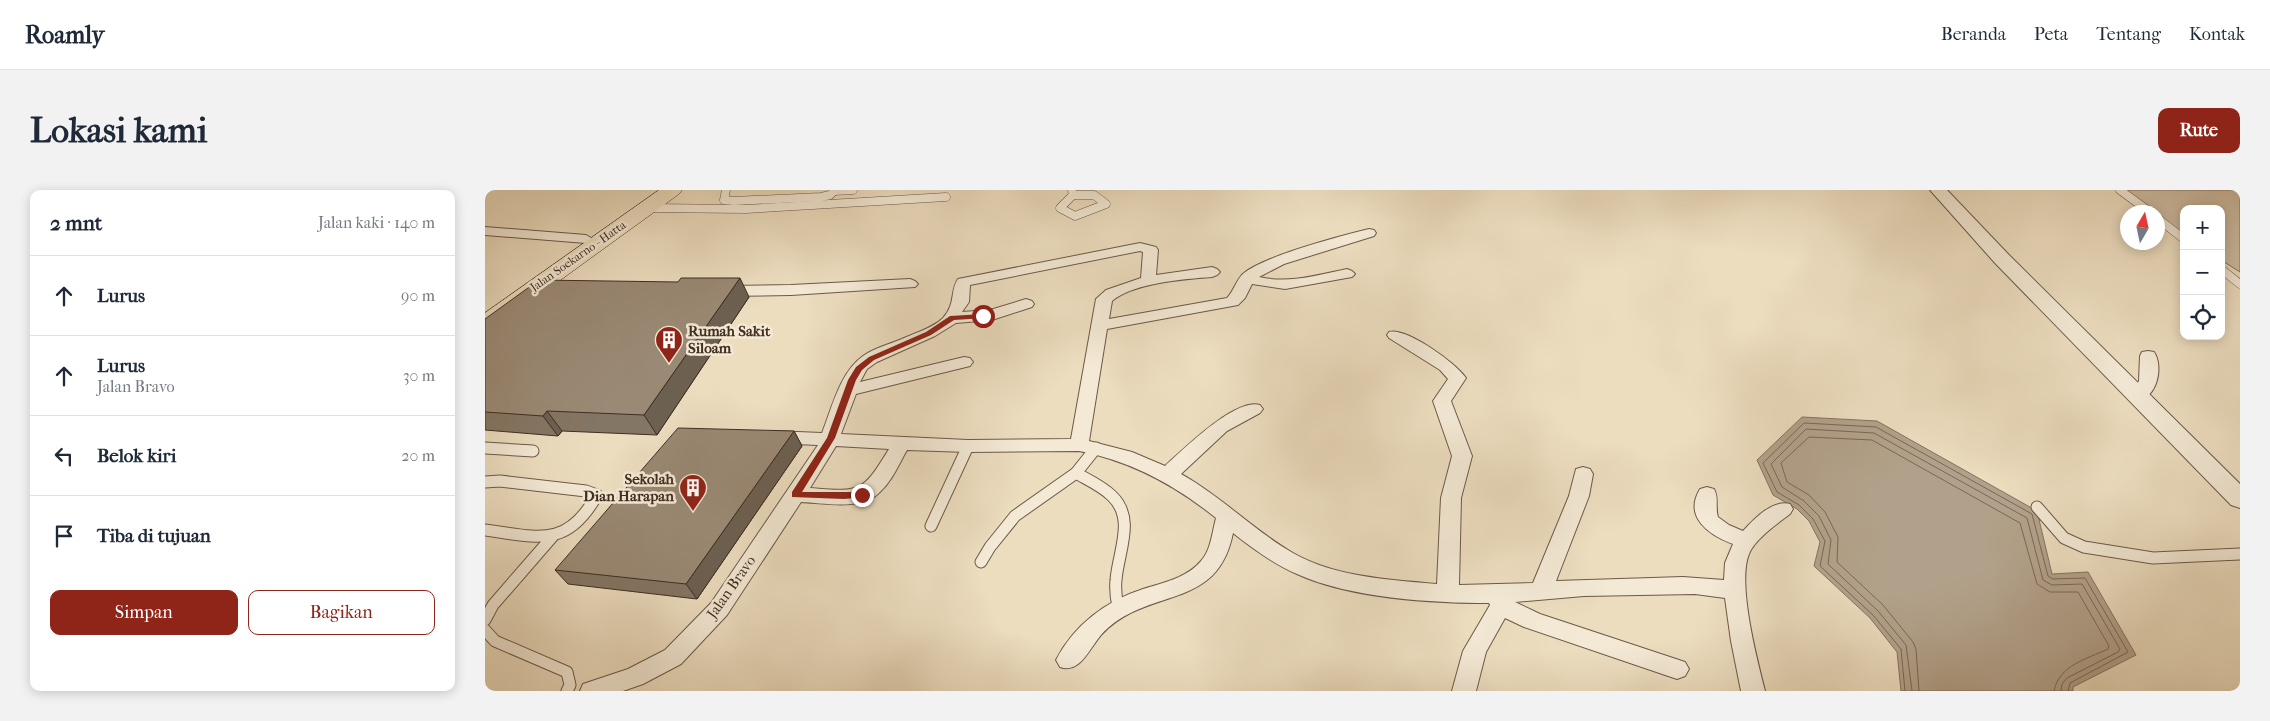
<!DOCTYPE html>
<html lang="id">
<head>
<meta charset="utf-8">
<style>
  body { margin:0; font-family:"IM FELL French Canon",serif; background:#f2f2f3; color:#1f2937 }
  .controls { position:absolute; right:15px; top:15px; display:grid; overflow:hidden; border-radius:10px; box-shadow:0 2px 12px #0003 }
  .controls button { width:45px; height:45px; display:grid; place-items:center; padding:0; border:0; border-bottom:1px solid #e0e1e3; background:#fff; color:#1f2937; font:25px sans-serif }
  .compass { position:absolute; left:1635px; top:15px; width:45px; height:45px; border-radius:50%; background:#fff; box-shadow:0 2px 12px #0003; rotate:9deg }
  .stop { position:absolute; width:15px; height:15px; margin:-11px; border:4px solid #8f2418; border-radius:50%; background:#fff }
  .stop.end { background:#8f2418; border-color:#fff; box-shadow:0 1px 5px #0008 }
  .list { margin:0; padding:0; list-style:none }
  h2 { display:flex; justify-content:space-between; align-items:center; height:65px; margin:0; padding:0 20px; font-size:21px }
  h2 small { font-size:16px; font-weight:400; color:#747a83 }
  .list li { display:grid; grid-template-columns:32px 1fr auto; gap:15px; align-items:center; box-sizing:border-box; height:80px; padding:0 20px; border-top:1px solid #e0e1e3 }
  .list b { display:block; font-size:19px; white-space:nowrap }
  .list p { margin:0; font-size:16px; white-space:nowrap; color:#747a83 }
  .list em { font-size:16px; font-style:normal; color:#747a83 }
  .actions { display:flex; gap:10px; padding:15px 20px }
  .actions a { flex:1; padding:11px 0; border:1px solid #8f2418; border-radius:10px; text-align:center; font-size:18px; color:#8f2418 }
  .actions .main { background:#8f2418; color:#fff }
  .icon { flex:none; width:28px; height:28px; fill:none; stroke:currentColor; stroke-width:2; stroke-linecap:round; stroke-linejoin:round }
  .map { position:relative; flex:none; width:1755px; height:501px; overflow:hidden; border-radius:10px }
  header { display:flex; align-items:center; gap:30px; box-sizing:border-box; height:70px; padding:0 25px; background:#fff; border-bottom:1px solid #e0e1e3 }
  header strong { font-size:24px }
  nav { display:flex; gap:28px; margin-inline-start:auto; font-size:18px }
  .intro { display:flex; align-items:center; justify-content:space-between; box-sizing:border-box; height:120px; padding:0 30px }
  h1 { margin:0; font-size:35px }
  .button { padding:12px 22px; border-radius:10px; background:#8f2418; color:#fff; font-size:18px; font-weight:700 }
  main { display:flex; gap:30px; padding:0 30px }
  aside { flex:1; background:#fff; border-radius:10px; box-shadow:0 2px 12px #0003 }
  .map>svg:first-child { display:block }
  .green { fill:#cfbfa4; stroke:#887663 }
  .water { fill:#b2a18a; stroke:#857360 }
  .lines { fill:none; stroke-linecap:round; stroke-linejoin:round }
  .shore { stroke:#7a6756; stroke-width:1 }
  .service-far1-casing { stroke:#6c5949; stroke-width:9 }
  .service-casing { stroke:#6c5949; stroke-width:13 }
  .minor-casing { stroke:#6c5949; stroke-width:2 }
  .tertiary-casing { stroke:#6c5949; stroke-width:2 }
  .trunk-casing { stroke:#412d22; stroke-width:1 }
  .service-far1 { stroke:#f3e9d5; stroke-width:8 }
  .service { stroke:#f3e9d5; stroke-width:11 }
  .minor { fill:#f3e9d5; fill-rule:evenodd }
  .tertiary { fill:#f3e9d5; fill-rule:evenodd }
  .trunk { fill:#ecddbf; fill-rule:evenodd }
  .wall { fill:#847664; stroke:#412d22 }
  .shaded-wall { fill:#6c6051; stroke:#412d22 }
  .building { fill:#9a8974; stroke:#412d22 }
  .route { fill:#8f2418 }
  .labels { text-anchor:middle; stroke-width:5; stroke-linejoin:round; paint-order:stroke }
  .far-street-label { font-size:12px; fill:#412d22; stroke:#f3e9d5 }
  .poi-label { font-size:15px; font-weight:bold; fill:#412d22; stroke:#f3e9d5; text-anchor:start }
  .street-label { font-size:15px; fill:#412d22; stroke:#f3e9d5 }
</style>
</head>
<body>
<header>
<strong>Roamly</strong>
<nav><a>Beranda</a><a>Peta</a><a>Tentang</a><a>Kontak</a></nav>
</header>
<div class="intro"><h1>Lokasi kami</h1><a class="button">Rute</a></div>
<main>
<aside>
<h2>2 mnt<small>Jalan kaki · 140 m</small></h2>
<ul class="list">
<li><svg class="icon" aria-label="ahead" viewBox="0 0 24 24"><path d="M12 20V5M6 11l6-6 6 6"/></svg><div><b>Lurus</b></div><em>90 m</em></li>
<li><svg class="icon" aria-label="ahead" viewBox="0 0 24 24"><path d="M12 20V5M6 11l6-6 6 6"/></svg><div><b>Lurus</b><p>Jalan Bravo</p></div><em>30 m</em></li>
<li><svg class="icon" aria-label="left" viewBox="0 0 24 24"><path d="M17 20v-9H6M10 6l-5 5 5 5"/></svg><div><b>Belok kiri</b></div><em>20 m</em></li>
<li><svg class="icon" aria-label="arrive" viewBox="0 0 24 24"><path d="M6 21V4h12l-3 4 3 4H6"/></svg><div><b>Tiba di tujuan</b></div></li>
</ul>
<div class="actions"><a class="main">Simpan</a><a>Bagikan</a></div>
</aside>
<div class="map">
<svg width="1755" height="501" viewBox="0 0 1755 501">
  <rect width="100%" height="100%" fill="#ecddbf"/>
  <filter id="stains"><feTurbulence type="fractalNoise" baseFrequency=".004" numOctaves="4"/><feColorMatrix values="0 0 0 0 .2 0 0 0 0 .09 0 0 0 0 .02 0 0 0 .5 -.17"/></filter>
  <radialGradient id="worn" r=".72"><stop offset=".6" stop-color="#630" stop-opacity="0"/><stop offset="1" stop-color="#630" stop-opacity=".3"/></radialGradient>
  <polygon class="green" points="1631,0 1755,0 1755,82 1736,70 1736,19 1699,19 1699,45 1673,28 1672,22 1665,22"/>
  <polygon class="water" points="1317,227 1392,231 1552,321 1567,384 1603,382 1651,465 1588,497 1588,501 1416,501 1412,462 1385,428 1329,376 1335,352 1324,331 1312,319 1288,305 1272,270"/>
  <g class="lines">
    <g class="shore">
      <polyline points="1420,501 1416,459 1388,425 1335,376 1340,351 1328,329 1314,315 1292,302 1278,273 1319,233 1391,237 1547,324 1563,386 1568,389 1600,388 1643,462 1585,493 1583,501"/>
      <polyline points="1427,501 1421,455 1393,421 1343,374 1346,350 1334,326 1319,311 1297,297 1286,274 1321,239 1389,243 1542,328 1558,390 1567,395 1597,394 1635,459 1633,462 1582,488 1577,494 1576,501"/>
      <path d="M 1434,501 L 1431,459 L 1428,452 L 1398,415 L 1352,372 L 1353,347 L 1340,322 L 1324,305 L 1302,292 L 1296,273 L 1324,247 L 1387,250 L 1535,333 L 1552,394 L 1565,402 L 1593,402 L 1624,456 L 1623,459 C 1602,469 1574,475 1569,501"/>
    </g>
    <defs>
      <g id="service-far1">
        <polyline points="241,0 239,10 249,11 336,7 345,5 350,0"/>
        <polyline points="587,0 588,5"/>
        <polyline points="1635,0 1665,22"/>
        <polyline points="349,1 368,0"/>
        <polygon points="588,5 609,5 621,14 590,26 575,18"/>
        <polyline points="163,18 261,19 461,7"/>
        <polyline points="1672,28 1699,49"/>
        <polyline points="1736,79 1755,94"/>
      </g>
      <g id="service">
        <polyline points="0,258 48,261"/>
        <path d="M 591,283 C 603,290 617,296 627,306 C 651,329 633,362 631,390 C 630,400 631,408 633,417"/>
        <path d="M 0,292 L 15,291 L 101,301 L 112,305 C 82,359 53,347 0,340"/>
        <polyline points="1552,317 1579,348 1599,357 1668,368 1755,364"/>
        <polyline points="446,336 483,256"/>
        <polyline points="496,372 505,357 530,326 591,283 611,258"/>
        <polyline points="0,430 8,415 68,346"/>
        <polyline points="0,440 10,451 82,482 85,495 82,501"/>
      </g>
      <g id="minor">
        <polygon points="0,37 101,45 108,49 101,53 0,45"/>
        <path d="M 884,39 L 889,40 L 891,43 L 889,46 L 799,74 L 774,87 C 803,94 833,85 862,79 L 867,81 L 870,84 L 867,87 L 800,99 L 767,94 L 760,108 L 753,115 L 622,139 L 604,251 L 647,262 L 680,276 C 699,259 750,208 775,215 L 778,219 L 775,223 L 742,241 L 696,284 C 736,306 768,340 808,363 C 850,387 905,390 952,394 L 956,308 L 967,266 L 948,211 L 963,189 L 955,180 L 904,148 L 902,145 L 904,142 C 921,137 971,173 981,188 L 966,211 L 987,266 L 976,308 L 974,395 L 1048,393 L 1084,306 L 1091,279 L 1098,277 L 1105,279 L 1108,284 L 1104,306 L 1071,391 L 1198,387 L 1239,390 L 1240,373 L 1248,354 C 1224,345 1198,327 1215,299 L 1222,297 L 1229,299 C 1234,307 1230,318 1233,327 L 1244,335 L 1258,341 C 1269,329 1288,309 1305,314 L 1308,319 L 1305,324 C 1293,333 1269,350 1264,364 C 1252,394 1272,469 1280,501 L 1256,501 L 1246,451 L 1240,408 L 1210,404 L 1099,406 L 1030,412 L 1055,424 L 1200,472 L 1204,479 L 1200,486 L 1192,489 L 1039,437 L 1020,428 L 1001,462 L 991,501 L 967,501 L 978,461 L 1005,415 L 1004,413 C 946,413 865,408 812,384 C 789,374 768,359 748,343 C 732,423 662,395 616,445 C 604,459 595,484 575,477 L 571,470 C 589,435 621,411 658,399 C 677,393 702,388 716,371 C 726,360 727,343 731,328 C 690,295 646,271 594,261 L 483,262 L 422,260 C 414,274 407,291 395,302 C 377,321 339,313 316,312 L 242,425 L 196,474 L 158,494 L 138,501 L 95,501 L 98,494 L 143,479 L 180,460 L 226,413 L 333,255 L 288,253 L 281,251 L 279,247 L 281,243 L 288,241 L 337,243 C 347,218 355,182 378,166 C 389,158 405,154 417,149 C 430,143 448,138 458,128 C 471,114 465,100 473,89 L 655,53 L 671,57 L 673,60 L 671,85 L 727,77 L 732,79 L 735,82 L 732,85 L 727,87 C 699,89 648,93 627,111 L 624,129 L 742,108 C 749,101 752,88 759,83 C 780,66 855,46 884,39 ZM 655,61 L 658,62 L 656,88 L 621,100 L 611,109 L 586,249 L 483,250 L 356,244 L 371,204 L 485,176 L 488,172 L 485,168 L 479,167 L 375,192 L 382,179 L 392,172 L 450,146 L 471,133 L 507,130 L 547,117 L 549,114 L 547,111 L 541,109 L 505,120 L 477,122 L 484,112 L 485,95 ZM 351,256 L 404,259 C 377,303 376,302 325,298 Z"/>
        <polygon points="425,89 430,91 433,94 430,97 306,105 235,106 230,104 227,101 230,98 235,96 306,95"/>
        <path d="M 1663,161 L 1669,162 C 1680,178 1670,215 1648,209 L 1645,205 L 1654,191 L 1655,166 L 1657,162 Z"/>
      </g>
      <polygon id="tertiary" points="1445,0 1462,0 1524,65 1755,294 1755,318 1746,315 1510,73"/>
      <polygon id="trunk" points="174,0 197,0 194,4 8,139 0,141 0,123"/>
    </defs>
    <use href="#service-far1" class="service-far1-casing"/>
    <use href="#service" class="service-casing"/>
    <use href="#minor" class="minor-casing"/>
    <use href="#tertiary" class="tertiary-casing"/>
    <use href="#trunk" class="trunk-casing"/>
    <use href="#service-far1" class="service-far1"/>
    <use href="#service" class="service"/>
    <use href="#minor" class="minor"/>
    <use href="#tertiary" class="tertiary"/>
    <use href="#trunk" class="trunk"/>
  </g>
  <g class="wall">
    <polygon points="264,107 172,245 77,241 73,246 0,240 0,129"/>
    <polygon points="309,241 317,256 212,409 83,394 70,380"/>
  </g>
  <g class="shaded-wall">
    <polygon points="255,88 264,107 172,245 159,225"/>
    <polygon points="62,221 77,241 73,246 58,226"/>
    <polygon points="309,241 317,256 212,409 201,394"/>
  </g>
  <g class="building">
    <polygon points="196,88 255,88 159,225 62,221 58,226 0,222 0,129 54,90 193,92"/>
    <polygon points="193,238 309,241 201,394 70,380"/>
  </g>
  <polygon class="route" points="498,124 501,126 500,128 469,130 446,145 389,170 377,180 371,190 350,248 317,302 377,302 381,305 380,307 359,309 307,307 307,302 342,248 363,190 371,177 384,167 441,142 465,126"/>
  <defs>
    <symbol id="building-pin" viewBox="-11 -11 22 30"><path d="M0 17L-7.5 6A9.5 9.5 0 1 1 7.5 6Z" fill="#8f2418" stroke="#f3e9d5"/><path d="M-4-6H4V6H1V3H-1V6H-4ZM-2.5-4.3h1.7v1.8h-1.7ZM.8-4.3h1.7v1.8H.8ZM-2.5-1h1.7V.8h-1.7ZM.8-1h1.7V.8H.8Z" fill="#fff"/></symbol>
  </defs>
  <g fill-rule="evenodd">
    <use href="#building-pin" x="168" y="134" width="32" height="43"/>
    <use href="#building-pin" x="192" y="282" width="32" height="43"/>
  </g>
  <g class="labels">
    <g class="far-street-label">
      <text transform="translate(93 66) rotate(-35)" y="4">Jalan Soekarno - Hatta</text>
    </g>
    <g class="poi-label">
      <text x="203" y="146">Rumah Sakit<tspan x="203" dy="17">Siloam</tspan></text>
      <text x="189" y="294" text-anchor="end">Sekolah<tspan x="189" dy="17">Dian Harapan</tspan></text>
    </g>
    <g class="street-label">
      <text transform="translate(246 397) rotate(-55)" y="5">Jalan Bravo</text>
    </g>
  </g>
  <rect width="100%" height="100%" filter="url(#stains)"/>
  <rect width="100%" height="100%" fill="url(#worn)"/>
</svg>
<div class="controls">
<button>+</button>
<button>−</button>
<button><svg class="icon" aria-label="locate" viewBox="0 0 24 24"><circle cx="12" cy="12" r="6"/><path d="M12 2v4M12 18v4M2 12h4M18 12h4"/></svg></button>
</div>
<svg class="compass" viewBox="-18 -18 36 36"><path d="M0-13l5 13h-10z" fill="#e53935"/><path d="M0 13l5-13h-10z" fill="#747a83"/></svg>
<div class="stop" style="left:498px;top:126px"></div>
<div class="stop end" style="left:377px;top:305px"></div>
</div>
</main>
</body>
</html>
